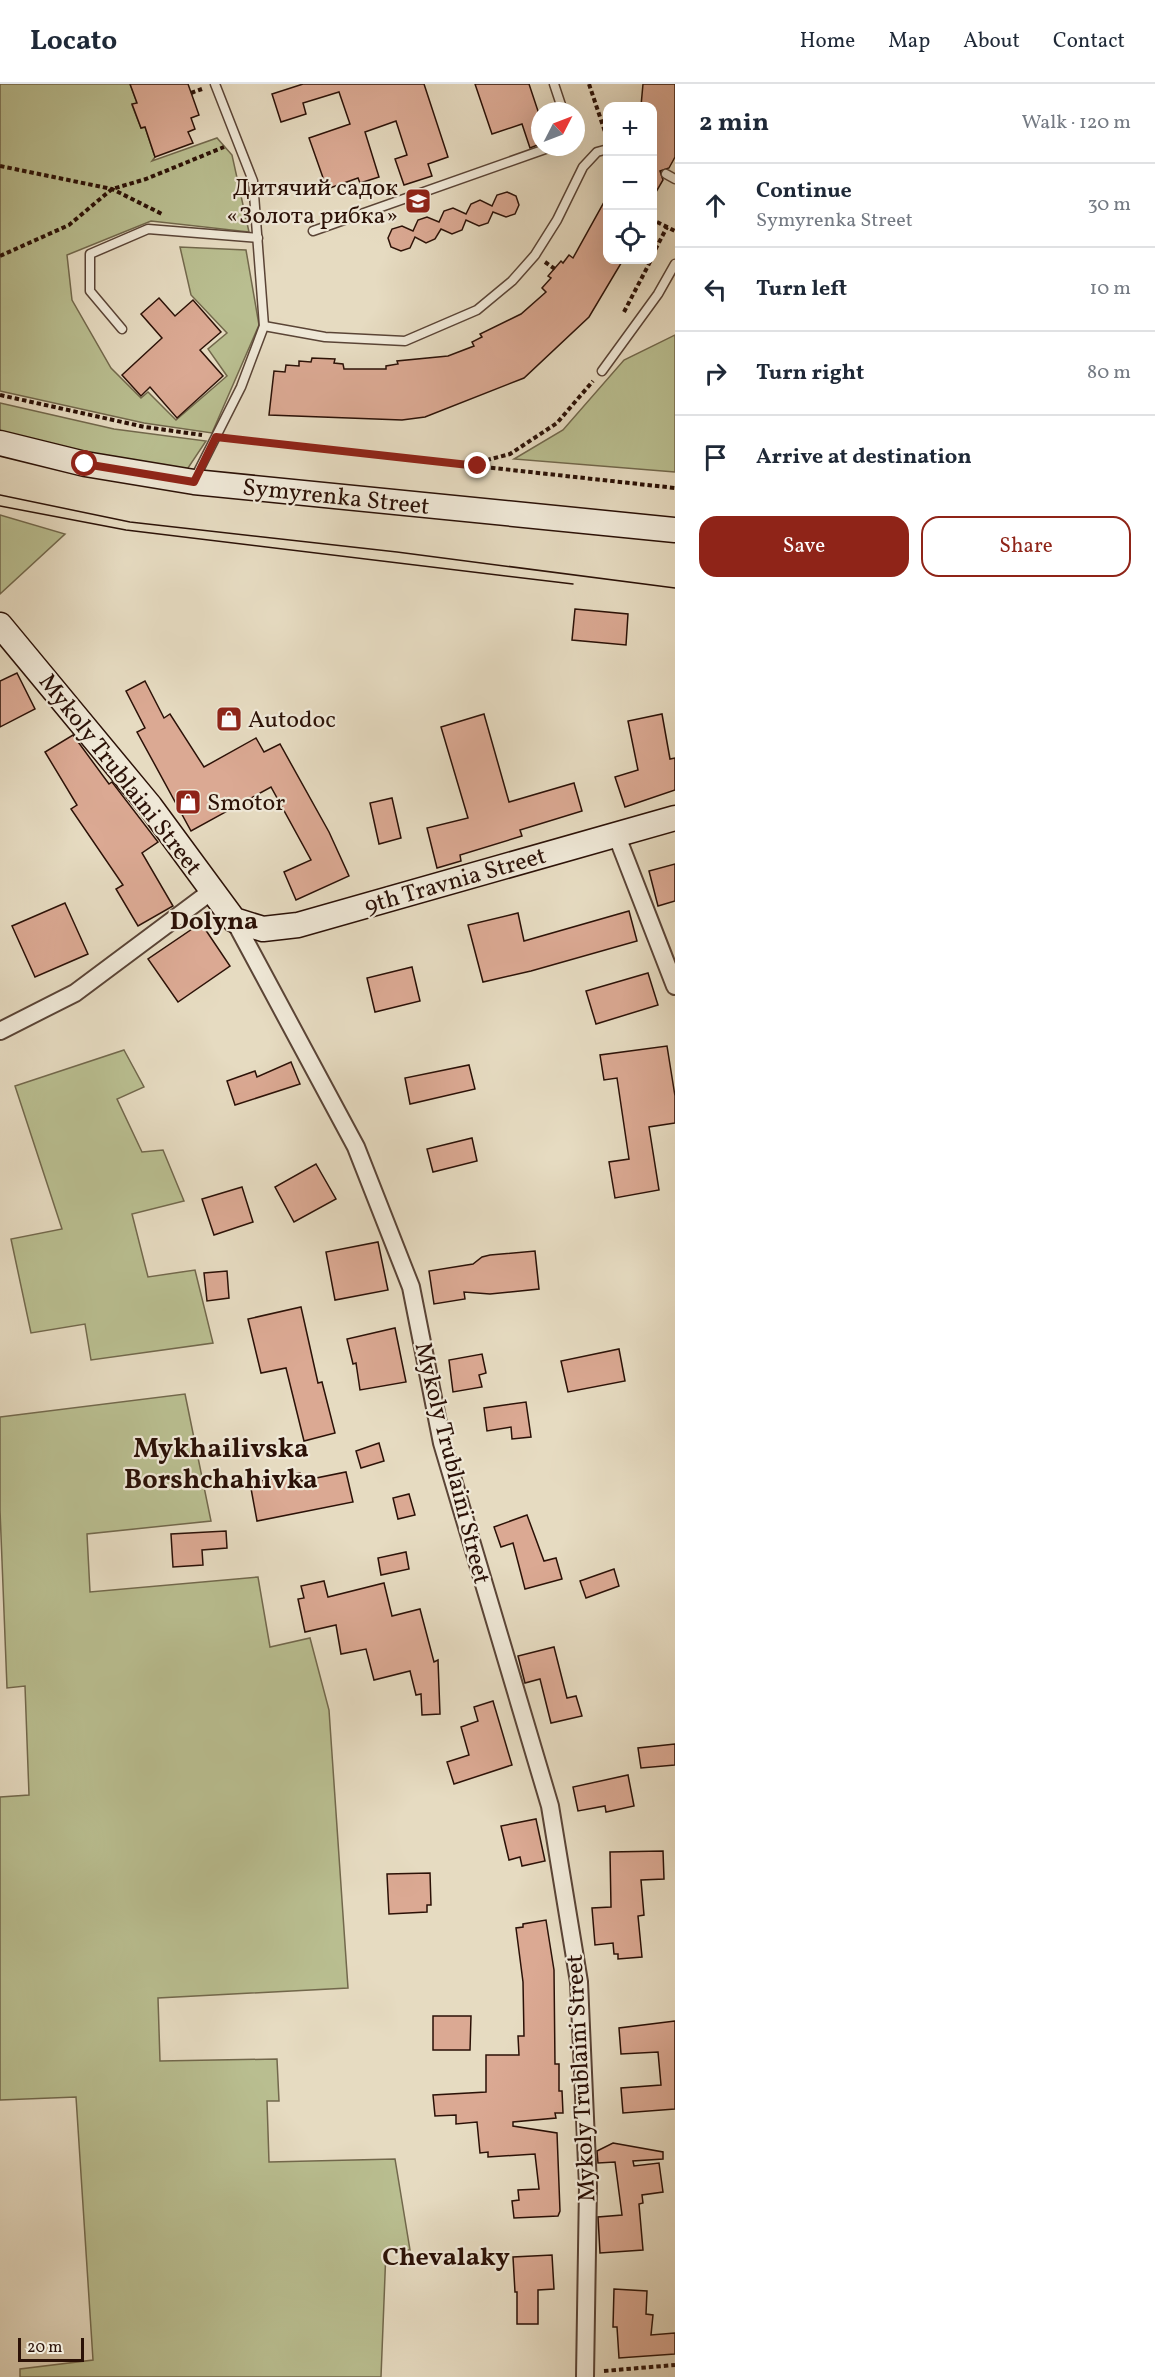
<!DOCTYPE html>
<html lang="en">
<head>
<meta charset="utf-8">
<style>
  body { margin:0; font-family:Vollkorn,serif; background:#f6f6f7; color:#1f2937 }
  .controls { position:absolute; right:18px; top:18px; display:grid; overflow:hidden; border-radius:12px; box-shadow:0 6px 24px #0002 }
  .controls button { width:54px; height:54px; display:grid; place-items:center; padding:0; border:0; border-bottom:2px solid #e0e1e3; background:#fff; color:#1f2937; font:30px sans-serif }
  .compass { position:absolute; left:531px; top:18px; width:54px; height:54px; border-radius:50%; background:#fff; box-shadow:0 6px 24px #0002; rotate:48deg }
  .scale { position:absolute; left:18px; bottom:15px; width:66px; box-sizing:border-box; padding-left:6px; border:3px solid #2b1107; border-top:0; font-size:16px; line-height:21px; white-space:nowrap; color:#2b1107; -webkit-text-stroke:4px #efe8d7; paint-order:stroke }
  .stop { position:absolute; width:18px; height:18px; margin:-14px; border:4px solid #8f2418; border-radius:50%; background:#fff }
  .stop.end { background:#8f2418; border-color:#fff; box-shadow:0 2px 6px #0008 }
  .list { margin:0; padding:0; list-style:none }
  h2 { display:flex; justify-content:space-between; align-items:center; height:78px; margin:0; padding:0 24px; font-size:26px }
  h2 small { font-size:20px; font-weight:400; color:#747a83 }
  .list li { display:grid; grid-template-columns:39px 1fr auto; gap:18px; align-items:center; box-sizing:border-box; height:84px; padding:0 24px; border-top:2px solid #e0e1e3 }
  .list b { display:block; font-size:22px; white-space:nowrap }
  .list p { margin:0; font-size:20px; white-space:nowrap; color:#747a83 }
  .list em { font-size:20px; font-style:normal; color:#747a83 }
  .actions { display:flex; gap:12px; padding:18px 24px }
  .actions a { flex:1; padding:14px 0; border:2px solid #8f2418; border-radius:18px; text-align:center; font-size:21px; color:#8f2418 }
  .actions .main { background:#8f2418; color:#fff }
  .icon { flex:none; width:33px; height:33px; fill:none; stroke:currentColor; stroke-width:2; stroke-linecap:round; stroke-linejoin:round }
  .map { position:relative; flex:none; width:675px; height:2293px; overflow:hidden }
  header { display:flex; align-items:center; gap:36px; box-sizing:border-box; height:84px; padding:0 30px; background:#fff; border-bottom:2px solid #e0e1e3 }
  header strong { font-size:28px }
  nav { display:flex; gap:33px; margin-inline-start:auto; font-size:21px }
  main { display:flex }
  aside { flex:1; background:#fff }
  .map>svg:first-child { display:block }
  .green { fill:#b9be90; stroke:#72684c; stroke-width:1.5 }
  .building { fill:#dba993; stroke:#2b1107; stroke-width:1.5 }
  .lines { fill:none; stroke-linecap:round; stroke-linejoin:round }
  .lane-casing { stroke:#5a4436; stroke-width:11 }
  .street-casing { stroke:#5a4436; stroke-width:20 }
  .secondary-casing { stroke:#2b1107; stroke-width:27 }
  .path { stroke:#2b1107; stroke-width:4; stroke-dasharray:4.5 3; stroke-linecap:butt }
  .lane { stroke:#efe8d7; stroke-width:8 }
  .street { stroke:#efe8d7; stroke-width:16 }
  .secondary { stroke:#efe8d7; stroke-width:24 }
  .tram { stroke:#2b1107; stroke-width:1.5 }
  .route { stroke:#8f2418; stroke-width:8 }
  .labels { text-anchor:middle; stroke-width:4.5; stroke-linejoin:round; paint-order:stroke }
  .poi-label { font-size:24px; fill:#2b1107; stroke:#efe8d7; text-anchor:start }
  .street-label { font-size:24px; fill:#2b1107; stroke:#efe8d7 }
  .neighbourhood-label { font-size:26px; font-weight:bold; fill:#2b1107; stroke:#efe8d7 }
  .quarter-label { font-size:27px; font-weight:bold; fill:#2b1107; stroke:#efe8d7 }
</style>
</head>
<body>
<header>
<strong>Locato</strong>
<nav><a>Home</a><a>Map</a><a>About</a><a>Contact</a></nav>
</header>
<main>
<div class="map">
<svg width="675" height="2293" viewBox="0 0 675 2293">
  <rect width="100%" height="100%" fill="#e6dbc1"/>
  <filter id="stains"><feTurbulence type="fractalNoise" baseFrequency=".00333" numOctaves="4"/><feColorMatrix values="0 0 0 0 .2 0 0 0 0 .09 0 0 0 0 .02 0 0 0 .5 -.17"/></filter>
  <radialGradient id="worn" r=".72"><stop offset=".6" stop-color="#630" stop-opacity="0"/><stop offset="1" stop-color="#630" stop-opacity=".3"/></radialGradient>
  <g class="green">
    <polygon points="0,0 130,0 137,19 132,21 141,44 145,43 155,73 152,77 217,54 232,71 249,148 151,137 67,171 72,216 111,284 141,314 148,308 176,336 227,292 208,265 227,249 191,211 180,163 246,166 259,241 212,349 144,339 0,307"/>
    <polygon points="675,251 675,388 514,375 563,346 624,276"/>
    <polygon points="0,319 114,345 206,357 186,387 86,374 0,349"/>
    <polygon points="0,431 65,450 0,510"/>
    <polygon points="124,966 144,1003 117,1015 142,1068 163,1066 184,1117 132,1130 148,1193 195,1186 213,1259 91,1276 85,1240 31,1249 11,1155 62,1145 15,1002"/>
    <polygon points="185,1310 211,1437 87,1450 90,1508 258,1493 270,1563 310,1554 329,1626 348,1904 158,1914 160,1977 277,1975 279,2017 267,2017 269,2078 395,2075 410,2166 386,2166 381,2293 20,2293 20,2285 93,2276 76,2013 0,2016 0,1713 29,1711 25,1602 7,1604 0,1426 0,1333"/>
  </g>
  <g class="building">
    <polygon points="130,0 188,0 199,31 191,34 195,45 188,48 193,59 155,73 145,43 141,44 132,20 137,19"/>
    <polygon points="303,0 424,0 448,73 428,80 432,92 404,101 395,75 407,71 396,37 365,48 379,93 360,99 358,94 327,105 309,54 350,40 339,8 303,19 306,30 281,38 272,10"/>
    <polygon points="475,0 529,0 540,33 540,60 530,64 522,40 492,50"/>
    <polygon points="643,0 675,0 675,73 669,84 660,87 663,96 652,115 652,22 641,22"/>
    <polygon points="507,108 516,112 519,121 515,130 506,133 493,128 488,139 479,142 466,136 462,146 452,150 441,145 435,155 426,159 415,153 410,164 401,167 391,163 388,154 392,145 402,142 413,147 418,136 427,133 439,138 444,127 453,124 466,130 471,120 480,116 492,122 497,111"/>
    <polygon points="608,111 608,176 623,176 589,233 524,294 425,333 402,336 269,331 274,287 285,288 286,281 299,282 299,277 311,278 312,274 335,275 334,279 343,280 344,285 386,285 386,282 398,280 397,277 448,272 474,262 472,258 482,253 480,250 521,230 546,208 542,204 551,194 548,192 561,177 563,179 569,171 573,174"/>
    <polygon points="159,214 175,232 193,216 221,248 200,266 223,292 177,334 150,303 141,312 122,291 162,254 141,230"/>
    <polygon points="575,525 628,530 626,561 572,556"/>
    <polygon points="17,589 35,625 0,643 0,597"/>
    <polygon points="145,597 164,634 170,630 204,683 256,654 264,668 280,660 329,748 349,792 296,816 284,788 311,776 271,703 191,747 137,648 145,644 126,607"/>
    <polygon points="484,630 509,718 574,699 582,727 520,746 522,752 460,771 461,777 437,784 427,744 468,734 441,643"/>
    <polygon points="662,630 670,675 675,674 675,706 625,723 615,693 638,686 628,637"/>
    <polygon points="73,651 109,700 112,698 158,758 142,769 173,822 138,842 116,805 123,801 71,725 77,721 45,668"/>
    <polygon points="392,714 401,754 379,760 370,719"/>
    <polygon points="675,780 675,817 658,822 649,787"/>
    <polygon points="65,819 88,870 35,893 12,842"/>
    <polygon points="629,827 637,857 531,887 483,898 468,841 518,829 524,857"/>
    <polygon points="201,839 230,882 178,918 148,875"/>
    <polygon points="412,883 420,917 375,928 367,894"/>
    <polygon points="648,889 658,921 596,940 586,907"/>
    <polygon points="667,962 675,1012 675,1039 649,1043 659,1106 615,1114 609,1078 629,1075 617,994 604,996 600,971"/>
    <polygon points="291,978 300,1000 235,1021 227,997 255,987 257,993"/>
    <polygon points="469,981 475,1005 410,1020 405,994"/>
    <polygon points="472,1054 477,1077 433,1088 427,1065"/>
    <polygon points="316,1080 336,1115 294,1138 275,1103"/>
    <polygon points="242,1103 253,1138 214,1151 202,1115"/>
    <polygon points="378,1158 388,1206 335,1216 326,1168"/>
    <polygon points="535,1167 539,1205 490,1210 464,1208 465,1215 434,1220 429,1187 473,1180 482,1173 490,1171"/>
    <polygon points="227,1187 229,1214 207,1217 204,1189"/>
    <polygon points="301,1223 318,1299 322,1298 335,1349 304,1357 286,1284 261,1289 248,1235"/>
    <polygon points="395,1244 406,1298 360,1306 356,1279 353,1280 347,1255"/>
    <polygon points="619,1265 625,1297 568,1308 561,1277"/>
    <polygon points="482,1270 486,1289 479,1291 482,1303 453,1308 449,1276"/>
    <polygon points="526,1318 531,1353 512,1355 511,1343 487,1347 484,1324"/>
    <polygon points="379,1359 384,1377 361,1384 356,1367"/>
    <polygon points="346,1388 353,1418 257,1437 250,1399 300,1389 301,1397"/>
    <polygon points="409,1410 415,1431 398,1435 393,1414"/>
    <polygon points="527,1431 544,1477 556,1474 562,1495 525,1505 513,1459 501,1463 494,1443"/>
    <polygon points="226,1447 227,1464 202,1466 203,1481 173,1483 171,1450"/>
    <polygon points="406,1468 409,1485 381,1491 378,1474"/>
    <polygon points="614,1485 619,1502 586,1514 580,1497"/>
    <polygon points="324,1497 328,1513 384,1499 392,1532 420,1525 434,1578 438,1576 440,1630 422,1631 421,1610 416,1611 410,1587 374,1596 366,1565 341,1570 336,1541 305,1548 298,1515 304,1514 301,1502"/>
    <polygon points="554,1563 567,1614 576,1612 582,1632 551,1639 540,1595 525,1599 518,1572"/>
    <polygon points="493,1617 512,1681 454,1700 447,1678 469,1671 461,1643 478,1637 474,1623"/>
    <polygon points="675,1660 675,1681 641,1684 638,1664"/>
    <polygon points="628,1691 634,1722 606,1728 605,1722 578,1727 573,1703"/>
    <polygon points="536,1735 545,1777 522,1782 520,1773 509,1776 501,1742"/>
    <polygon points="663,1767 664,1795 641,1796 644,1831 638,1832 642,1873 618,1875 618,1870 614,1870 613,1859 595,1861 592,1824 611,1823 610,1768"/>
    <polygon points="430,1789 431,1821 427,1821 427,1828 389,1830 387,1790"/>
    <polygon points="546,1836 554,1886 555,1980 559,1980 559,2007 562,2007 563,2029 555,2029 556,2034 513,2038 513,2042 557,2049 560,2127 558,2132 514,2134 512,2117 519,2116 518,2106 539,2105 535,2070 488,2073 488,2068 480,2069 477,2038 456,2040 456,2031 435,2032 433,2011 486,2008 486,1971 519,1971 518,1952 524,1952 523,1898 516,1844 523,1843 523,1840"/>
    <polygon points="433,1932 471,1932 470,1966 433,1966"/>
    <polygon points="675,1937 675,2025 623,2029 621,2004 661,2001 658,1968 621,1970 619,1944"/>
    <polygon points="613,2059 663,2068 663,2075 633,2077 634,2082 659,2079 663,2108 642,2111 643,2119 639,2120 643,2166 600,2169 598,2133 622,2131 615,2078 598,2079 597,2067"/>
    <polygon points="552,2171 554,2205 538,2206 538,2240 517,2240 517,2208 515,2208 513,2173"/>
    <polygon points="614,2205 647,2207 646,2230 653,2231 651,2251 675,2249 675,2270 619,2274 617,2243 613,2243"/>
  </g>
  <g class="lines">
    <defs>
      <g id="lane">
        <polyline points="554,0 563,27"/>
        <polyline points="666,90 675,95"/>
        <polyline points="313,147 551,63"/>
        <polyline points="264,242 325,253 405,257 477,226 512,197 535,171 557,136 583,83 597,68 608,65"/>
        <polyline points="122,245 90,207 90,170 148,145 258,154"/>
        <polyline points="602,287 658,210 675,180"/>
        <polyline points="195,394 241,303 264,242 253,97 215,0"/>
      </g>
      <g id="street">
        <polyline points="616,750 675,902"/>
        <polyline points="234,836 356,1063 411,1203 442,1359 550,1722 579,1898 588,2102 585,2293"/>
        <polyline points="0,947 75,909 213,806"/>
      </g>
      <g id="secondary">
        <polyline points="0,359 85,380 194,398 675,446"/>
        <polyline points="0,541 150,722 234,836 263,845 298,841 675,734"/>
      </g>
    </defs>
    <use href="#lane" class="lane-casing"/>
    <use href="#street" class="street-casing"/>
    <use href="#secondary" class="secondary-casing"/>
    <g class="path">
      <polyline points="589,0 606,51"/>
      <polyline points="191,9 202,5"/>
      <polyline points="0,82 112,105 162,130"/>
      <polyline points="657,138 675,147"/>
      <polyline points="0,172 69,141 112,105 146,95 224,63"/>
      <polyline points="652,172 667,143"/>
      <polyline points="545,178 555,185"/>
      <polyline points="624,228 651,176"/>
      <polyline points="0,311 145,343 202,351"/>
      <polyline points="230,355 675,404"/>
      <polyline points="472,380 510,370 557,339 593,297"/>
      <polyline points="604,2287 675,2281"/>
    </g>
    <use href="#lane" class="lane"/>
    <use href="#street" class="street"/>
    <use href="#secondary" class="secondary"/>
    <g class="tram">
      <polyline points="0,411 130,438 397,468 675,504"/>
      <polyline points="0,422 126,446 573,500"/>
    </g>
  </g>
  <g class="lines">
    <polyline class="route" points="85,380 194,398 216,353 478,382"/>
  </g>
  <defs>
    <symbol id="school-square" viewBox="-11 -11 22 22"><rect x="-9" y="-9" width="18" height="18" rx="4" fill="#8f2418" stroke="#efe8d7"/><path d="M0-5L7-2L0 1L-7-2ZM-4 1L0 2.5L4 1V4Q0 6-4 4Z" fill="#fff"/></symbol>
    <symbol id="shop-square" viewBox="-11 -11 22 22"><rect x="-9" y="-9" width="18" height="18" rx="4" fill="#8f2418" stroke="#efe8d7"/><path d="M-5-2.5h2.3a2.7 3.5 0 0 1 5.4 0H5L5.5 6h-11ZM-1.5-2.5h3a1.5 2.3 0 0 0-3 0Z" fill="#fff"/></symbol>
  </defs>
  <g fill-rule="evenodd">
    <use href="#school-square" x="403" y="102" width="30" height="30"/>
    <use href="#shop-square" x="214" y="620" width="30" height="30"/>
    <use href="#shop-square" x="173" y="703" width="30" height="30"/>
  </g>
  <g class="labels">
    <g class="poi-label">
      <text x="398" y="111" text-anchor="end">Дитячий садок<tspan x="398" dy="28">«Золота рибка»</tspan></text>
      <text x="248" y="643">Autodoc</text>
      <text x="207" y="726">Smotor</text>
    </g>
    <g class="street-label">
      <text transform="translate(336 412) rotate(6)" y="8">Symyrenka Street</text>
      <text transform="translate(121 690) rotate(52)" y="8">Mykoly Trublaini Street</text>
      <text transform="translate(455 796) rotate(-16)" y="8">9th Travnia Street</text>
      <text transform="translate(453 1379) rotate(76)" y="8">Mykoly Trublaini Street</text>
      <text transform="translate(580 1994) rotate(-93)" y="8">Mykoly Trublaini Street</text>
    </g>
    <g class="neighbourhood-label">
      <text x="214" y="845">Dolyna</text>
      <text x="446" y="2181">Chevalaky</text>
    </g>
    <g class="quarter-label">
      <text x="221" y="1373">Mykhailivska<tspan x="221" dy="31">Borshchahivka</tspan></text>
    </g>
  </g>
  <rect width="100%" height="100%" filter="url(#stains)"/>
  <rect width="100%" height="100%" fill="url(#worn)"/>
</svg>
<div class="controls">
<button>+</button>
<button>−</button>
<button><svg class="icon" aria-label="locate" viewBox="0 0 24 24"><circle cx="12" cy="12" r="6"/><path d="M12 2v4M12 18v4M2 12h4M18 12h4"/></svg></button>
</div>
<svg class="compass" viewBox="-18 -18 36 36"><path d="M0-13l5 13h-10z" fill="#e53935"/><path d="M0 13l5-13h-10z" fill="#747a83"/></svg>
<div class="scale">20 m</div>
<div class="stop" style="left:85px;top:380px"></div>
<div class="stop end" style="left:478px;top:382px"></div>
</div>
<aside>
<h2>2 min<small>Walk · 120 m</small></h2>
<ul class="list">
<li><svg class="icon" aria-label="ahead" viewBox="0 0 24 24"><path d="M12 20V5M6 11l6-6 6 6"/></svg><div><b>Continue</b><p>Symyrenka Street</p></div><em>30 m</em></li>
<li><svg class="icon" aria-label="left" viewBox="0 0 24 24"><path d="M17 20v-9H6M10 6l-5 5 5 5"/></svg><div><b>Turn left</b></div><em>10 m</em></li>
<li><svg class="icon" aria-label="right" viewBox="0 0 24 24"><path d="M7 20v-9h11M14 6l5 5-5 5"/></svg><div><b>Turn right</b></div><em>80 m</em></li>
<li><svg class="icon" aria-label="arrive" viewBox="0 0 24 24"><path d="M6 21V4h12l-3 4 3 4H6"/></svg><div><b>Arrive at destination</b></div></li>
</ul>
<div class="actions"><a class="main">Save</a><a>Share</a></div>
</aside>
</main>
</body>
</html>
